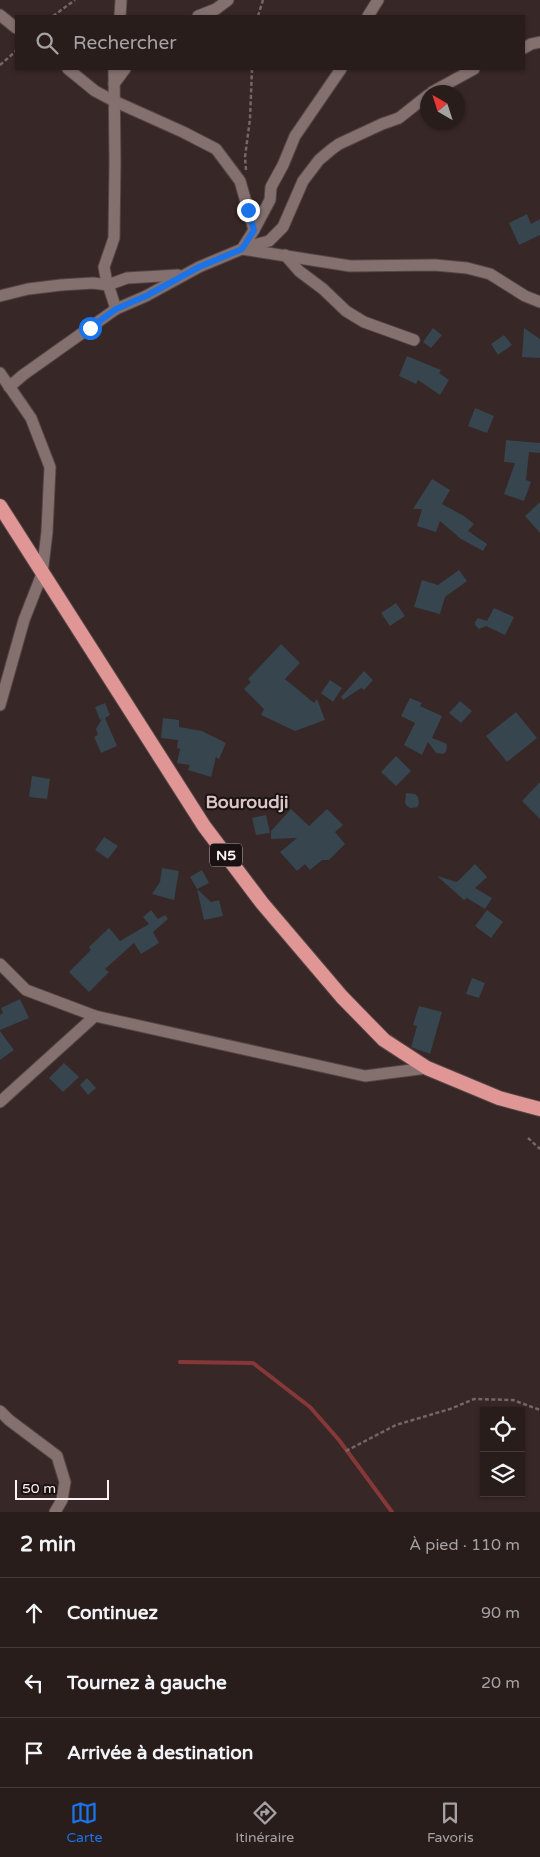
<!DOCTYPE html>
<html lang="fr">
<head>
<meta charset="utf-8">
<style>
  body { margin:0; font-family:"Varela Round",sans-serif; background:#352a29; color:#f1f3f6 }
  .controls { position:absolute; right:15px; bottom:15px; display:grid; overflow:hidden; border-radius:0px; box-shadow:0 1px 4px #0004 }
  .controls button { width:45px; height:45px; display:grid; place-items:center; padding:0; border:0; border-bottom:1px solid #453b3b; background:#291d1c; color:#f1f3f6; font:25px sans-serif }
  .compass { position:absolute; left:420px; top:85px; width:45px; height:45px; border-radius:50%; background:#291d1c; box-shadow:0 1px 4px #0004; rotate:321deg }
  .scale { position:absolute; left:15px; bottom:12px; width:94px; box-sizing:border-box; padding-left:5px; border:2px solid #fdf1f1; border-top:0; font-size:14px; line-height:18px; white-space:nowrap; color:#fdf1f1; -webkit-text-stroke:4px #1a1212; paint-order:stroke }
  .stop { position:absolute; width:15px; height:15px; margin:-11px; border:4px solid #1a73e8; border-radius:50%; background:#fff }
  .stop.end { background:#1a73e8; border-color:#fff; box-shadow:0 1px 5px #0008 }
  .list { margin:0; padding:0; list-style:none }
  h2 { display:flex; justify-content:space-between; align-items:center; height:65px; margin:0; padding:0 20px; font-size:21px }
  h2 small { font-size:16px; font-weight:400; color:#a5a2a3 }
  .list li { display:grid; grid-template-columns:32px 1fr auto; gap:15px; align-items:center; box-sizing:border-box; height:70px; padding:0 20px; border-top:1px solid #453b3b }
  .list b { display:block; font-size:19px; white-space:nowrap }
  .list em { font-size:16px; font-style:normal; color:#a5a2a3 }
  .icon { flex:none; width:28px; height:28px; fill:none; stroke:currentColor; stroke-width:2; stroke-linecap:round; stroke-linejoin:round }
  .map { position:relative; flex:none; width:540px; height:1512px; overflow:hidden }
  .search { position:absolute; background:#291d1c; box-shadow:0 1px 4px #0004; left:15px; right:15px; top:15px; height:55px; display:flex; align-items:center; gap:12px; box-sizing:border-box; padding:0 18px; border-radius:0px; color:#a5a2a3; font-size:19px }
  .sheet { height:275px; background:#291d1c }
  nav { display:flex; justify-content:space-around; align-items:center; box-sizing:border-box; height:70px; border-top:1px solid #453b3b; background:#291d1c; font-size:14px; color:#a5a2a3 }
  nav a { display:grid; justify-items:center; gap:2px }
  nav .on { color:#1a73e8 }
  .map>svg:first-child { display:block }
  .lines { fill:none; stroke-linecap:round; stroke-linejoin:round }
  .stream { stroke:#863839; stroke-width:4 }
  .building { fill:#36454e }
  .minor-casing { stroke:#544645; stroke-width:13 }
  .trunk-casing { stroke:#544645; stroke-width:16 }
  .path { stroke:#756766; stroke-width:2.5; stroke-dasharray:4 2.5; stroke-linecap:butt }
  .minor { stroke:#83706f; stroke-width:11 }
  .trunk { stroke:#e09694; stroke-width:14 }
  .route { stroke:#1a73e8; stroke-width:6 }
  .labels { text-anchor:middle; stroke-width:4; stroke-linejoin:round; paint-order:stroke }
  .shield { fill:#1a1212; stroke:#b9aeae; stroke-width:1 }
  .shield-label { font-size:14px; font-weight:bold; fill:#fdf1f1 }
  .quarter-label { font-size:18px; font-weight:bold; fill:#dbc5c4; stroke:#1a1212 }
</style>
</head>
<body>
<div class="map">
<svg width="540" height="1512" viewBox="0 0 540 1512">
  <rect width="100%" height="100%" fill="#372726"/>
  <g class="lines">
    <polyline class="stream" points="180,1362 253,1363 310,1407 339,1440 392,1512"/>
  </g>
  <g class="building">
    <polygon points="527,214 531,224 540,219 540,235 519,245 509,223"/>
    <polygon points="433,328 442,335 431,348 423,342"/>
    <polygon points="524,328 540,339 540,358 522,357"/>
    <polygon points="504,335 512,345 498,355 491,344"/>
    <polygon points="407,356 441,370 439,373 449,380 440,395 418,380 416,384 399,376"/>
    <polygon points="475,408 494,416 487,433 468,426"/>
    <polygon points="506,440 540,443 540,453 529,452 526,480 531,482 524,501 504,494 515,463 504,462"/>
    <polygon points="432,479 450,490 442,504 464,516 474,524 468,531 487,544 483,551 461,539 440,521 436,532 417,526 422,509 413,509"/>
    <polygon points="540,502 540,533 525,516"/>
    <polygon points="459,570 467,581 445,597 440,614 414,607 422,580 438,585"/>
    <polygon points="396,603 405,616 390,626 381,613"/>
    <polygon points="494,608 514,617 505,635 486,626 479,629 475,625 475,622 478,618 487,621"/>
    <polygon points="281,644 300,663 285,679 314,703 317,699 325,720 295,731 261,715 264,709 244,689 251,682 248,679"/>
    <polygon points="364,671 373,680 364,690 361,688 343,700 341,697"/>
    <polygon points="330,680 342,688 333,702 321,693"/>
    <polygon points="410,698 422,703 420,706 442,716 432,738 445,743 447,745 446,752 443,754 436,753 428,742 422,755 404,745 415,723 401,716"/>
    <polygon points="460,701 472,711 461,723 449,713"/>
    <polygon points="105,703 110,715 105,718 117,746 101,753 94,737 98,735 96,729 102,719 100,720 95,707"/>
    <polygon points="516,712 537,738 507,762 486,736"/>
    <polygon points="163,718 179,720 179,727 202,731 226,743 219,759 216,757 211,777 188,770 190,765 177,763 180,749 177,748 178,740 161,738"/>
    <polygon points="396,756 411,771 396,786 381,772"/>
    <polygon points="32,776 50,779 47,799 29,797"/>
    <polygon points="540,782 540,819 522,801"/>
    <polygon points="406,793 415,794 418,797 419,804 417,807 410,808 407,806 405,803"/>
    <polygon points="291,809 309,826 327,809 343,825 335,832 345,844 329,860 322,860 310,870 305,864 297,871 280,852 297,838 271,839 271,831"/>
    <polygon points="266,815 270,833 256,835 252,818"/>
    <polygon points="104,837 118,846 108,859 95,850"/>
    <polygon points="475,864 487,877 475,888 492,898 485,909 467,898 464,900 437,876 457,882"/>
    <polygon points="162,868 179,871 174,900 152,894 160,882"/>
    <polygon points="202,870 209,883 197,889 211,902 219,900 223,916 204,920 197,889 190,877"/>
    <polygon points="151,910 158,919 165,915 168,919 153,932 159,943 141,954 134,943 105,969 109,972 89,992 69,972 91,950 89,947 109,928 120,941 149,924 143,917"/>
    <polygon points="487,910 503,922 491,938 475,926"/>
    <polygon points="472,978 485,983 479,998 466,994"/>
    <polygon points="20,999 29,1018 0,1030 0,1015 3,1013 1,1008"/>
    <polygon points="419,1006 442,1012 430,1054 411,1047 417,1026 413,1025"/>
    <polygon points="0,1031 14,1050 0,1060"/>
    <polygon points="64,1063 79,1077 63,1092 49,1078"/>
    <polygon points="87,1078 96,1088 88,1095 80,1085"/>
  </g>
  <g class="lines">
    <defs>
      <g id="minor">
        <polyline points="0,15 16,28"/>
        <polyline points="120,16 121,0"/>
        <polyline points="198,16 216,9 228,0"/>
        <polyline points="368,16 378,0"/>
        <polyline points="524,48 531,44 540,42"/>
        <polyline points="68,69 95,91 114,101 183,132 216,149 240,181 254,230"/>
        <polyline points="114,69 115,163 114,238 104,267 106,278 116,309"/>
        <polyline points="114,84 125,69"/>
        <polyline points="432,92 474,69"/>
        <polyline points="246,247 269,241 283,227 303,181 319,160 332,149 339,144 382,124 399,118 428,95"/>
        <polyline points="242,249 350,266 435,265 467,268 490,274 525,296 540,302"/>
        <polyline points="285,255 299,271 323,289 346,311 364,322 414,340"/>
        <polyline points="0,296 28,289 61,285 93,283 108,285 127,278 178,275"/>
        <polyline points="0,373 31,418 50,467 47,532 42,574 24,620 0,705"/>
        <polyline points="9,387 23,375 116,309 146,296 199,267 242,249 254,230 270,200 271,187 283,165 295,136 341,69"/>
        <polyline points="0,964 26,990 95,1016 365,1076 427,1068"/>
        <polyline points="0,1102 95,1016"/>
        <polyline points="0,1411 9,1420 57,1456 65,1482 62,1500 55,1512"/>
      </g>
      <polyline id="trunk" points="0,506 204,826 262,903 342,997 384,1040 427,1068 499,1098 540,1109"/>
    </defs>
    <use href="#minor" class="minor-casing"/>
    <use href="#trunk" class="trunk-casing"/>
    <g class="path">
      <polyline points="53,16 75,0"/>
      <polyline points="258,16 263,0"/>
      <polyline points="0,65 16,51"/>
      <polyline points="246,170 245,157 250,119 252,69"/>
      <polyline points="528,1138 540,1149"/>
      <polyline points="346,1451 396,1425 450,1409 474,1399 513,1400 540,1410"/>
    </g>
    <use href="#minor" class="minor"/>
    <use href="#trunk" class="trunk"/>
  </g>
  <g class="lines">
    <polyline class="route" points="90,328 116,309 146,296 199,267 242,249 254,230 248,210"/>
  </g>
  <g class="labels">
    <rect class="shield" x="210" y="843.5" width="32" height="23" rx="4"/>
    <g class="shield-label">
      <text x="226" y="860">N5</text>
    </g>
    <g class="quarter-label">
      <text x="247" y="808">Bouroudji</text>
    </g>
  </g>
</svg>
<div class="controls">
<button><svg class="icon" aria-label="locate" viewBox="0 0 24 24"><circle cx="12" cy="12" r="6"/><path d="M12 2v4M12 18v4M2 12h4M18 12h4"/></svg></button>
<button><svg class="icon" aria-label="layers" viewBox="0 0 24 24"><path d="M12 4l9 5-9 5-9-5zM3 14l9 5 9-5"/></svg></button>
</div>
<svg class="compass" viewBox="-18 -18 36 36"><path d="M0-13l5 13h-10z" fill="#e53935"/><path d="M0 13l5-13h-10z" fill="#a5a2a3"/></svg>
<div class="scale">50 m</div>
<div class="stop" style="left:90px;top:328px"></div>
<div class="stop end" style="left:248px;top:210px"></div>
<div class="search"><svg class="icon" aria-label="search" viewBox="0 0 24 24"><circle cx="10" cy="10" r="6"/><path d="M15 15l6 6"/></svg>Rechercher</div>
</div>
<section class="sheet">
<h2>2 min<small>À pied · 110 m</small></h2>
<ul class="list">
<li><svg class="icon" aria-label="ahead" viewBox="0 0 24 24"><path d="M12 20V5M6 11l6-6 6 6"/></svg><div><b>Continuez</b></div><em>90 m</em></li>
<li><svg class="icon" aria-label="left" viewBox="0 0 24 24"><path d="M17 20v-9H6M10 6l-5 5 5 5"/></svg><div><b>Tournez à gauche</b></div><em>20 m</em></li>
<li><svg class="icon" aria-label="arrive" viewBox="0 0 24 24"><path d="M6 21V4h12l-3 4 3 4H6"/></svg><div><b>Arrivée à destination</b></div></li>
</ul>
</section>
<nav>
<a class="on"><svg class="icon" aria-label="map" viewBox="0 0 24 24"><path d="M3 6l6-2 6 2 6-2v14l-6 2-6-2-6 2zM9 4v14M15 6v14"/></svg>Carte</a>
<a><svg class="icon" aria-label="directions" viewBox="0 0 24 24"><path d="M12 3l9 9-9 9-9-9zM9 14v-3h6M13 9l2 2-2 2"/></svg>Itinéraire</a>
<a><svg class="icon" aria-label="saved" viewBox="0 0 24 24"><path d="M7 4h10v16l-5-4-5 4z"/></svg>Favoris</a>
</nav>
</body>
</html>
